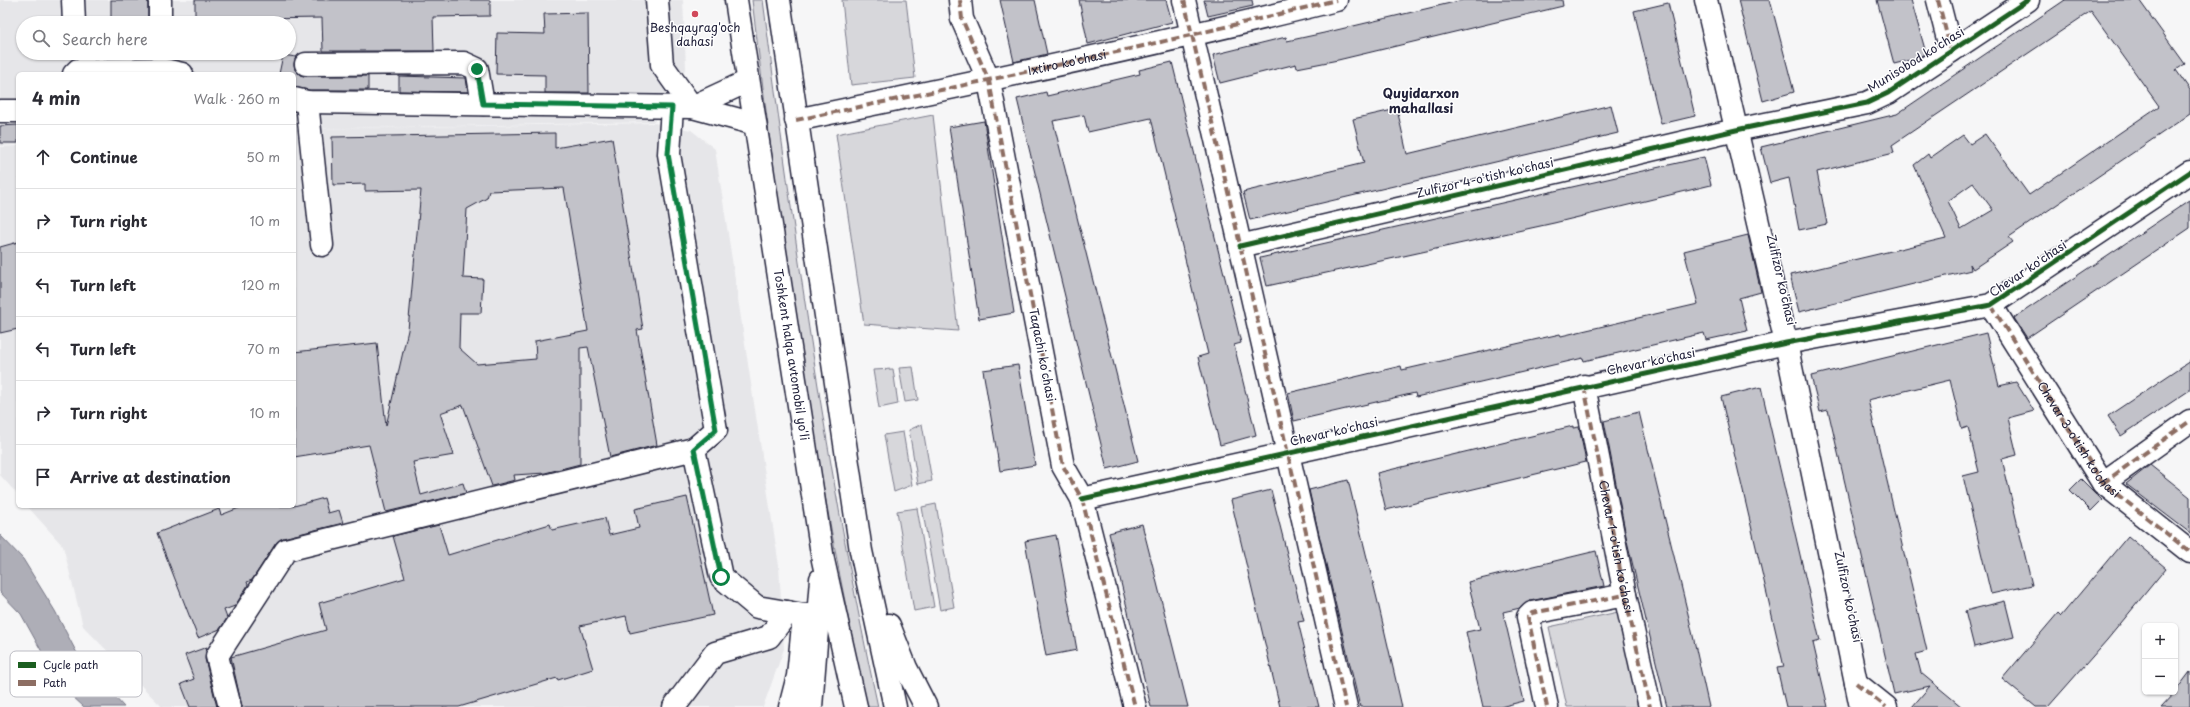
<!DOCTYPE html>
<html lang="en">
<head>
<meta charset="utf-8">
<style>
  body { margin:0; font-family:"Playpen Sans",sans-serif; background:#f2f2f3; color:#2b2b33 }
  .controls { position:absolute; right:12px; bottom:12px; display:grid; overflow:hidden; border-radius:6px; box-shadow:0 1px 3px #0004 }
  .controls button { width:36px; height:36px; display:grid; place-items:center; padding:0; border:0; border-bottom:1px solid #e1e1e2; background:#fff; color:#2b2b33; font:20px sans-serif }
  .stop { position:absolute; width:12px; height:12px; margin:-9px; border:3px solid #0b8043; border-radius:50%; background:#fff }
  .stop.end { background:#0b8043; border-color:#fff; box-shadow:0 1px 4px #0008 }
  .list { margin:0; padding:0; list-style:none }
  h2 { display:flex; justify-content:space-between; align-items:center; height:52px; margin:0; padding:0 16px; font-size:17px }
  h2 small { font-size:13px; font-weight:400; color:#7c7c81 }
  .list li { display:grid; grid-template-columns:26px 1fr auto; gap:12px; align-items:center; box-sizing:border-box; height:64px; padding:0 16px; border-top:1px solid #e1e1e2 }
  .list b { display:block; font-size:15px; white-space:nowrap }
  .list em { font-size:13px; font-style:normal; color:#7c7c81 }
  .icon { flex:none; width:22px; height:22px; fill:none; stroke:currentColor; stroke-width:2; stroke-linecap:round; stroke-linejoin:round }
  .map { position:relative; flex:none; width:2190px; height:707px; overflow:hidden }
  .search { position:absolute; background:#fff; box-shadow:0 1px 3px #0004; left:16px; top:16px; width:280px; height:44px; display:flex; align-items:center; gap:10px; box-sizing:border-box; padding:0 14px; border-radius:22px; color:#7c7c81; font-size:15px }
  .panel { position:absolute; background:#fff; box-shadow:0 1px 3px #0004; left:16px; top:72px; width:280px; height:436px; border-radius:6px }
  .map>svg:first-child { display:block }
  .built { fill:#e6e6e9; fill-rule:evenodd }
  .green { fill:#d7d7db; stroke:#7c7c8b }
  .water { fill:#aeaeb7; stroke:#767685 }
  .building { fill:#c2c2c9; stroke:#22223b; fill-rule:evenodd }
  .lines { fill:none; stroke-linecap:round; stroke-linejoin:round }
  .minor-casing { stroke:#22223b; stroke-width:25 }
  .highway-casing { stroke:#22223b; stroke-width:25 }
  .minor { stroke:#fff; stroke-width:22 }
  .highway { stroke:#fff; stroke-width:22 }
  .quiet { stroke:#8d6e63; stroke-width:4; stroke-dasharray:8 4; stroke-linecap:butt }
  .cycleway-casing { stroke:#fff; stroke-width:8 }
  .cycleway { stroke:#1b5e20; stroke-width:5 }
  .route { stroke:#0b8043; stroke-width:5 }
  .poi-dot { fill:#d1495b; stroke:#fff; stroke-width:1.5 }
  .labels { text-anchor:middle; stroke-width:3; stroke-linejoin:round; paint-order:stroke }
  .poi-label { font-size:12px; fill:#22223b; stroke:#fff }
  .street-label { font-size:12px; fill:#22223b; stroke:#fff }
  .neighbourhood-label { font-size:13px; font-weight:bold; fill:#22223b; stroke:#fff }
  .key { fill:#fff; stroke:#bdbdc4; stroke-width:1 }
  .key-label { font-size:11px; fill:#22223b }
</style>
</head>
<body>
<div class="map">
<svg width="2190" height="707" viewBox="0 0 2190 707">
  <rect width="100%" height="100%" fill="#f6f6f7"/>
  <filter id="ink" filterUnits="userSpaceOnUse"><feTurbulence type="fractalNoise" baseFrequency=".025" numOctaves="2"/><feDisplacementMap in="SourceGraphic" scale="8" xChannelSelector="R" yChannelSelector="G"/><feConvolveMatrix kernelMatrix="1 2 1 2 8 2 1 2 1" color-interpolation-filters="sRGB"/></filter>
  <g filter="url(#ink)">
    <g class="built">
      <path d="M 0,0 L 683,0 L 686,68 L 654,122 L 294,129 L 294,74 L 18,74 L 18,145 L 0,146 ZM 23,23 L 289,23 L 289,53 L 23,53 Z"/>
      <polygon points="654,123 691,130 715,149 779,566 784,649 763,707 162,707 83,626 63,546 27,506 294,506 294,129"/>
      <polygon points="18,146 18,495 0,475 0,147"/>
    </g>
    <g class="green">
      <path d="M 752,0 L 763,0 C 794,237 827,473 878,707 L 867,707 C 816,474 781,237 752,0 Z"/>
      <polygon points="842,0 906,0 915,78 851,85"/>
      <polygon points="933,115 958,331 864,324 836,134"/>
      <polygon points="913,367 918,400 905,402 899,368"/>
      <polygon points="893,369 898,404 879,408 873,370"/>
      <polygon points="922,424 932,481 918,484 909,430"/>
      <polygon points="903,432 912,485 894,492 884,435"/>
      <polygon points="936,504 954,607 940,610 922,507"/>
      <polygon points="917,508 934,607 914,611 897,511"/>
      <polygon points="1618,612 1638,707 1567,707 1549,627"/>
    </g>
    <polygon class="water" points="0,535 23,559 55,611 80,659 124,707 84,707 72,696 59,689 42,652 21,614 0,592"/>
    <g class="building">
      <rect x="111" y="0" width="37" height="23"/>
      <polygon points="195,0 490,0 490,16 433,17 434,51 323,51 322,18 195,20"/>
      <polygon points="1000,0 1035,0 1047,54 1014,62"/>
      <polygon points="1079,0 1166,0 1172,22 1088,44"/>
      <polygon points="1204,0 1252,0 1253,6 1208,16"/>
      <polygon points="1463,0 1562,0 1563,6 1338,60 1297,68 1296,64 1220,83 1213,55 1286,37 1287,41 1324,33"/>
      <polygon points="1738,0 1770,0 1794,92 1763,101"/>
      <polygon points="1877,0 1911,0 1926,53 1918,58 1894,64"/>
      <path d="M 2065,0 L 2139,0 L 2185,64 L 2176,70 L 2190,90 L 2190,114 L 2009,237 L 2013,242 L 1973,269 L 1970,264 L 1971,270 L 1799,312 L 1790,275 L 1946,238 L 1914,165 L 1928,154 L 1930,158 L 1963,135 L 1970,144 L 1985,134 L 2029,195 L 2159,106 L 2091,11 L 1892,145 L 1894,153 L 1817,172 L 1827,224 L 1799,230 L 1789,178 L 1770,183 L 1761,147 L 1897,114 ZM 1973,183 L 1993,210 L 1961,229 L 1948,201 Z"/>
      <polygon points="1668,3 1695,116 1661,124 1634,11"/>
      <polygon points="588,13 589,93 545,93 545,75 496,74 497,33 545,34 544,14"/>
      <polygon points="283,55 296,57 294,64 295,70 300,75 306,76 368,76 368,90 308,90 294,87 294,74 279,74"/>
      <polygon points="1172,62 1241,343 1234,345 1256,435 1220,445 1198,357 1208,354 1151,118 1088,132 1084,115 1053,121 1138,461 1107,469 1017,99 1046,92 1047,96 1140,74 1139,70"/>
      <polygon points="399,76 466,78 468,92 399,91"/>
      <polygon points="1611,105 1618,133 1250,220 1243,192 1364,163 1353,119 1397,109 1407,154"/>
      <polygon points="984,121 1014,313 979,319 949,127"/>
      <polygon points="18,125 18,143 0,143 0,126"/>
      <path d="M 555,133 L 555,148 L 612,138 L 643,329 L 637,330 L 657,445 L 610,457 L 588,347 L 580,348 L 580,464 L 545,473 L 514,475 L 515,480 L 492,486 L 463,405 L 440,413 L 454,455 L 413,462 L 421,495 L 463,483 L 466,493 L 386,512 L 369,445 L 294,457 L 294,352 L 377,343 L 386,426 L 408,330 L 421,190 L 365,191 L 365,184 L 333,185 L 332,137 ZM 564,188 L 588,331 L 535,341 L 536,359 L 477,364 L 459,348 L 460,313 L 481,313 L 483,279 L 463,278 L 467,209 L 487,198 L 489,191 Z"/>
      <polygon points="1704,157 1711,185 1554,223 1267,286 1260,258"/>
      <polygon points="2190,200 2190,228 2027,338 2014,318"/>
      <polygon points="1748,235 1761,292 1739,298 1747,331 1706,340 1704,333 1584,361 1583,358 1416,397 1415,393 1294,421 1288,393 1401,366 1402,370 1560,334 1561,336 1698,304 1684,251"/>
      <polygon points="18,242 18,329 0,333 0,247"/>
      <polygon points="1986,333 1999,386 2016,382 2034,411 2008,418 2017,455 2002,459 2032,585 1991,594 1963,476 1979,472 1968,427 1962,429 1950,380 1868,400 1927,651 1916,654 1921,673 1962,707 1912,707 1930,686 1894,694 1828,410 1820,412 1811,376"/>
      <polygon points="2190,361 2190,390 2121,436 2108,416"/>
      <polygon points="1018,365 1035,465 1000,471 983,370"/>
      <polygon points="1761,387 1820,641 1813,643 1828,707 1786,707 1777,668 1784,667 1721,397"/>
      <polygon points="1639,412 1689,618 1709,707 1667,707 1663,691 1627,541 1604,421"/>
      <polygon points="1573,426 1573,428 1579,427 1586,462 1386,510 1377,473"/>
      <polygon points="2150,465 2190,497 2190,533 2126,484"/>
      <polygon points="2081,479 2102,500 2091,511 2070,490"/>
      <polygon points="1348,480 1379,607 1402,707 1360,707 1317,526 1309,490"/>
      <polygon points="1271,490 1304,621 1298,622 1319,707 1280,707 1231,500"/>
      <polygon points="687,497 713,615 630,633 626,616 580,626 593,669 558,680 557,678 459,707 242,707 231,657 326,630 319,603 405,578 393,536 439,525 448,555 550,524 552,530 605,518 609,535 639,528 635,509"/>
      <polygon points="324,498 328,513 339,510 343,523 283,538 276,543 252,580 247,582 248,585 235,606 224,610 227,618 220,629 198,638 157,533 219,509 221,515 244,506 294,506"/>
      <polygon points="1142,524 1153,567 1188,707 1151,707 1109,533"/>
      <polygon points="1056,535 1077,650 1046,656 1025,541"/>
      <polygon points="2128,536 2166,568 2107,640 2048,707 2036,707 2002,679 2058,613 2061,616"/>
      <polygon points="1596,551 1604,586 1530,601 1520,608 1503,612 1524,701 1500,707 1483,707 1466,632 1480,629 1468,582"/>
      <polygon points="2005,601 2014,637 1974,647 1965,611"/>
      <polygon points="207,647 205,659 217,707 190,707 181,684 194,679 185,655"/>
      <polygon points="2190,672 2190,707 2161,707 2175,692"/>
    </g>
    <g class="lines">
      <defs>
        <g id="minor">
          <polyline points="73,0 74,23"/>
          <polyline points="160,0 160,23"/>
          <polyline points="657,0 662,65 692,107"/>
          <polyline points="960,0 962,19 989,81 1063,466 1082,499 1135,707"/>
          <polyline points="1184,0 1346,707"/>
          <polyline points="1706,0 1786,343 1861,707"/>
          <polyline points="1938,0 1951,51"/>
          <polyline points="306,64 464,63 477,69 483,104"/>
          <polyline points="74,74 78,70 160,69 182,74"/>
          <polyline points="294,99 307,102 692,107 755,124"/>
          <polyline points="307,102 322,245"/>
          <polyline points="672,107 669,154 716,430 694,449 721,577 757,607 804,615"/>
          <polyline points="692,107 748,81"/>
          <polyline points="0,111 18,111"/>
          <path d="M 796,120 C 977,83 1157,45 1336,0"/>
          <polyline points="1240,246 1736,130 1867,103 1888,93 2028,0"/>
          <polyline points="1991,305 2103,483 2190,552"/>
          <path id="s1" d="M 1584,386 L 1625,595 L 1650,707"/>
          <polyline points="2103,483 2190,421"/>
          <polyline points="1082,499 1786,343 1991,305 2190,172"/>
          <polyline points="1856,683 1886,707"/>
          <polyline points="230,707 217,656 286,550 694,449"/>
          <polyline points="674,707 715,653 769,637 788,612"/>
          <polyline points="790,707 798,676 804,615 818,613"/>
          <polyline points="1547,707 1528,617 1532,613 1625,595"/>
        </g>
        <g id="highway">
          <path id="s2" d="M 736,0 L 823,560 L 856,707"/>
          <polyline points="779,0 861,551 895,707"/>
          <polyline points="889,625 906,668 926,707"/>
          <polyline points="811,707 821,579"/>
        </g>
      </defs>
      <use href="#minor" class="minor-casing"/>
      <use href="#highway" class="highway-casing"/>
      <use href="#minor" class="minor"/>
      <use href="#highway" class="highway"/>
      <g class="quiet">
        <polyline points="960,0 962,19 989,81 1063,466 1082,499 1135,707"/>
        <polyline points="1184,0 1346,707"/>
        <polyline points="1938,0 1951,51"/>
        <path id="s3" d="M 796,120 C 977,83 1157,45 1336,0"/>
        <path id="s4" d="M 1991,305 L 2103,483 L 2190,552"/>
        <polyline points="1584,386 1625,595 1650,707"/>
        <polyline points="2103,483 2190,421"/>
        <polyline points="1856,683 1886,707"/>
        <polyline points="1547,707 1528,617 1532,613 1625,595"/>
      </g>
      <defs>
        <g id="cycleway">
          <polyline points="1240,246 1736,130 1867,103 1888,93 2028,0"/>
          <polyline points="1082,499 1786,343 1991,305 2190,172"/>
        </g>
      </defs>
      <use href="#cycleway" class="cycleway-casing"/>
      <use href="#cycleway" class="cycleway"/>
    </g>
  </g>
  <g class="lines" filter="url(#ink)">
    <polyline class="route" points="477,69 483,104 672,107 668,154 716,430 694,449 721,577"/>
  </g>
  <circle class="poi-dot" cx="695" cy="14" r="4"/>
  <g class="labels">
    <g class="poi-label">
      <text x="695" y="32">Beshqayrag'och<tspan x="695" dy="14">dahasi</tspan></text>
    </g>
    <g class="street-label">
      <text transform="translate(1916 60) rotate(-32)" y="4">Munisobod ko'chasi</text>
      <text dy="4" stroke="none"><textPath href="#s3" startOffset="277">Ixtiro ko'chasi</textPath></text>
      <text transform="translate(1485 178) rotate(-13)" y="4">Zulfizor 4-o'tish ko'chasi</text>
      <text transform="translate(2028 269) rotate(-34)" y="4">Chevar ko'chasi</text>
      <text transform="translate(1781 280) rotate(77)" y="4">Zulfizor ko'chasi</text>
      <text dy="4" stroke="none"><textPath href="#s2" startOffset="359">Toshkent halqa avtomobil yo'li</textPath></text>
      <text transform="translate(1042 355) rotate(79)" y="4">Taqachi koʻchasi</text>
      <text transform="translate(1651 362) rotate(-12)" y="4">Chevar ko'chasi</text>
      <text transform="translate(1334 432) rotate(-13)" y="4">Chevar ko'chasi</text>
      <text dy="4" stroke="none"><textPath href="#s4" startOffset="161">Chevar 3-o'tish ko'chasi</textPath></text>
      <text dy="4" stroke="none"><textPath href="#s1" startOffset="164">Chevar 1-o'tish ko'chasi</textPath></text>
      <text transform="translate(1848 597) rotate(78)" y="4">Zulfizor ko'chasi</text>
    </g>
    <g class="neighbourhood-label">
      <text x="1421" y="98">Quyidarxon<tspan x="1421" dy="15">mahallasi</tspan></text>
    </g>
  </g>
  <rect x="10" y="651" width="132" height="46" rx="6" class="key"/>
  <rect x="18" y="662" width="18" height="6" fill="#1b5e20"/>
  <rect x="18" y="680" width="18" height="6" fill="#8d6e63"/>
  <g class="key-label">
    <text x="43" y="669">Cycle path</text>
    <text x="43" y="687">Path</text>
  </g>
</svg>
<div class="controls">
<button>+</button>
<button>−</button>
</div>
<div class="stop" style="left:721px;top:577px"></div>
<div class="stop end" style="left:477px;top:69px"></div>
<div class="search"><svg class="icon" aria-label="search" viewBox="0 0 24 24"><circle cx="10" cy="10" r="6"/><path d="M15 15l6 6"/></svg>Search here</div>
<section class="panel">
<h2>4 min<small>Walk · 260 m</small></h2>
<ul class="list">
<li><svg class="icon" aria-label="ahead" viewBox="0 0 24 24"><path d="M12 20V5M6 11l6-6 6 6"/></svg><div><b>Continue</b></div><em>50 m</em></li>
<li><svg class="icon" aria-label="right" viewBox="0 0 24 24"><path d="M7 20v-9h11M14 6l5 5-5 5"/></svg><div><b>Turn right</b></div><em>10 m</em></li>
<li><svg class="icon" aria-label="left" viewBox="0 0 24 24"><path d="M17 20v-9H6M10 6l-5 5 5 5"/></svg><div><b>Turn left</b></div><em>120 m</em></li>
<li><svg class="icon" aria-label="left" viewBox="0 0 24 24"><path d="M17 20v-9H6M10 6l-5 5 5 5"/></svg><div><b>Turn left</b></div><em>70 m</em></li>
<li><svg class="icon" aria-label="right" viewBox="0 0 24 24"><path d="M7 20v-9h11M14 6l5 5-5 5"/></svg><div><b>Turn right</b></div><em>10 m</em></li>
<li><svg class="icon" aria-label="arrive" viewBox="0 0 24 24"><path d="M6 21V4h12l-3 4 3 4H6"/></svg><div><b>Arrive at destination</b></div></li>
</ul>
</section>
</div>
</body>
</html>
